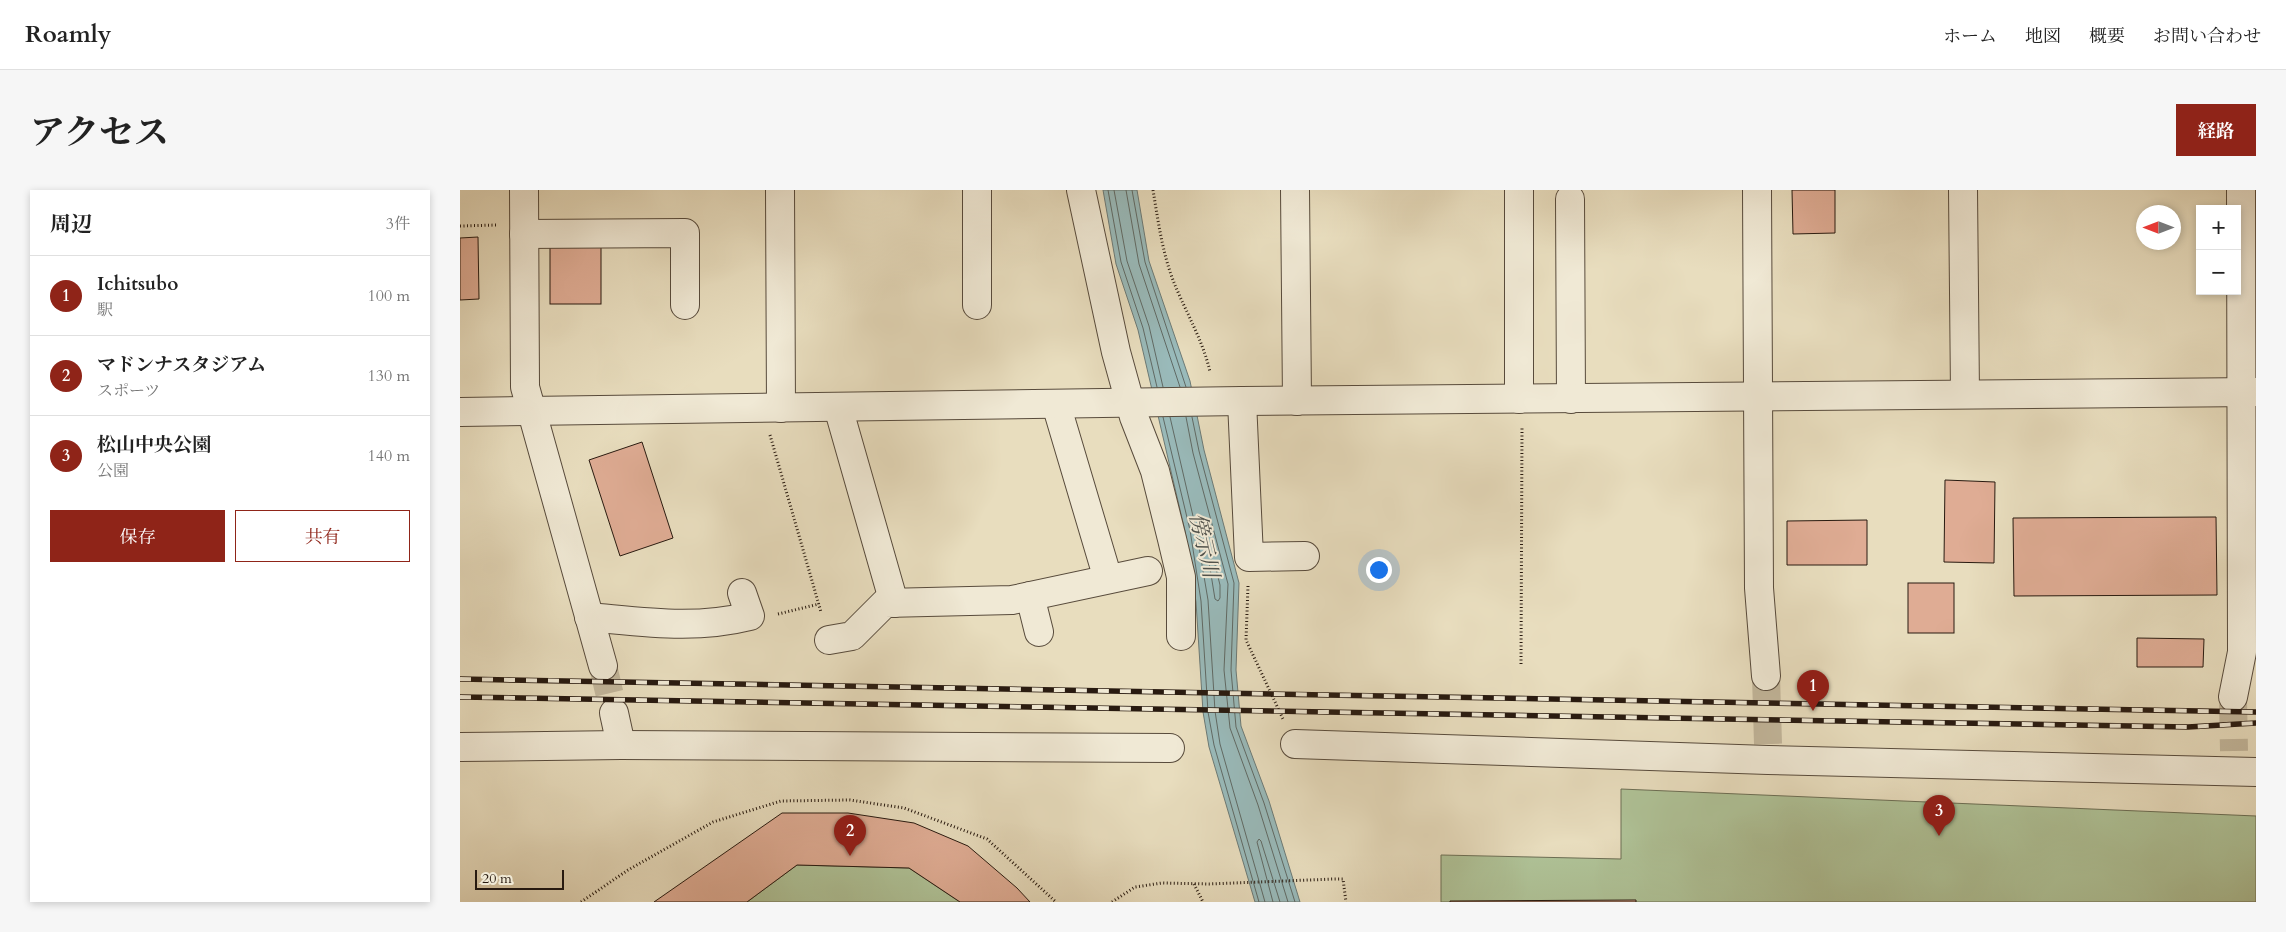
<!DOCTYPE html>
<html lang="ja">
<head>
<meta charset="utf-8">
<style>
  body { margin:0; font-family:Cardo,"Noto Serif JP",serif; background:#f6f6f6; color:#222 }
  .controls { position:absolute; right:15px; top:15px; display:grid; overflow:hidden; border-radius:0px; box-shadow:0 2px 8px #0003 }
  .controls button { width:45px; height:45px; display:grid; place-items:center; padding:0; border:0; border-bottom:1px solid #e0e0e0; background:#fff; color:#222; font:25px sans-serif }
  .compass { position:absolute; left:1676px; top:15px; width:45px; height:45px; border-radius:50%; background:#fff; box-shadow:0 2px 8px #0003; rotate:270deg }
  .scale { position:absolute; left:15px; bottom:12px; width:89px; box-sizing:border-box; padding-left:5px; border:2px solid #281a10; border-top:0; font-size:14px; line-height:18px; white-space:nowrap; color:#281a10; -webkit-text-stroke:4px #f0e9d5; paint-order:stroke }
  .you { position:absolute; left:918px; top:379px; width:18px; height:18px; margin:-12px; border:4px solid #fff; border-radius:50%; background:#1a73e8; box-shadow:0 0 0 8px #1a73e833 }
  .badge { display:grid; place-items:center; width:32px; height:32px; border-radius:50%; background:#8f2418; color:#fff; font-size:16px; font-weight:700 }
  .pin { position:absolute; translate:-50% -41px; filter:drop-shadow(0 1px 2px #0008) }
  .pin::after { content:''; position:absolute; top:26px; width:18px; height:15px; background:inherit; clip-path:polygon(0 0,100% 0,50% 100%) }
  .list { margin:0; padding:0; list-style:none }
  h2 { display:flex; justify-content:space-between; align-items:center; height:65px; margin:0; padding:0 20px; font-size:21px }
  h2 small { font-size:16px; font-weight:400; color:#767676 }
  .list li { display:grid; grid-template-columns:32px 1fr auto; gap:15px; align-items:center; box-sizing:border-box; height:80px; padding:0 20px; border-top:1px solid #e0e0e0 }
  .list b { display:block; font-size:19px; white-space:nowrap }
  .list p { margin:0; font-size:16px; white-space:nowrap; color:#767676 }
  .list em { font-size:16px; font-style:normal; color:#767676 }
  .actions { display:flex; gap:10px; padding:15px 20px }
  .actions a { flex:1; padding:11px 0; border:1px solid #8f2418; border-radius:0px; text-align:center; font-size:18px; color:#8f2418 }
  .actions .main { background:#8f2418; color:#fff }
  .map { position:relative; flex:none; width:1796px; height:712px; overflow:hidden; border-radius:0px }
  header { display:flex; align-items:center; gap:30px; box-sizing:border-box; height:70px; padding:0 25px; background:#fff; border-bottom:1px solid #e0e0e0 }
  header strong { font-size:24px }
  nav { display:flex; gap:28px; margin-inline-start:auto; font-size:18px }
  .intro { display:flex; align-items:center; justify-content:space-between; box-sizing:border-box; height:120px; padding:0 30px }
  h1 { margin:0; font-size:35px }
  .button { padding:12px 22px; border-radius:0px; background:#8f2418; color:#fff; font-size:18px; font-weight:700 }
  main { display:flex; gap:30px; padding:0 30px }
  aside { flex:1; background:#fff; border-radius:0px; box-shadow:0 2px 8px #0003 }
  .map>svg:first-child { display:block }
  .green { fill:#afc297; stroke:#6c6e54 }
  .water { fill:#99baba; stroke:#6c7a76 }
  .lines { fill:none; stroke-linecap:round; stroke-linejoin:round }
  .shore { stroke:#606a65; stroke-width:1 }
  .building { fill:#dfac94; stroke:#281a10 }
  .minor-tunnel { stroke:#c2b69b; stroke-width:28; stroke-dasharray:28 14; stroke-linecap:butt }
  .minor-casing { stroke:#584b3c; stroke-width:30 }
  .path { stroke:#281a10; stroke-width:3; stroke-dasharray:1 2.5; stroke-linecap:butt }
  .minor { stroke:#f0e9d5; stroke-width:28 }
  .rail-casing { stroke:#281a10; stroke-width:5.5 }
  .rail { stroke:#f0e9d5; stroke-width:4; stroke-dasharray:11; stroke-linecap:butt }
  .labels { text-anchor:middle; stroke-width:4; stroke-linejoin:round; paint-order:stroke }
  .water-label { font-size:22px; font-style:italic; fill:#50524c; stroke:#f0e9d5 }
</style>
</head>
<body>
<header>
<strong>Roamly</strong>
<nav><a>ホーム</a><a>地図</a><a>概要</a><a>お問い合わせ</a></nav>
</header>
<div class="intro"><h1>アクセス</h1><a class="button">経路</a></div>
<main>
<aside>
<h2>周辺<small>3件</small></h2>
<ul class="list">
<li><span class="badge">1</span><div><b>Ichitsubo</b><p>駅</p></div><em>100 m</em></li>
<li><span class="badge">2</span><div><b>マドンナスタジアム</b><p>スポーツ</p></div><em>130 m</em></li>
<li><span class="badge">3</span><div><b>松山中央公園</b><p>公園</p></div><em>140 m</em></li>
</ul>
<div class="actions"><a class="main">保存</a><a>共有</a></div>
</aside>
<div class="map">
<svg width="1796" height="712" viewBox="0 0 1796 712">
  <rect width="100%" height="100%" fill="#e8ddbe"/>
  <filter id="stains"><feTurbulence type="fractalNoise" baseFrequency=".004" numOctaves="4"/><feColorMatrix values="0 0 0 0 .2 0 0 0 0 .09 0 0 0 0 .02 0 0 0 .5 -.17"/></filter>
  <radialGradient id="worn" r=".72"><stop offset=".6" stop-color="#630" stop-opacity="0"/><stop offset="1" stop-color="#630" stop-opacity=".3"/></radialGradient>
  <g class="green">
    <polygon points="1161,599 1796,626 1796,712 981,712 981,665 1161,669"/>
    <polygon points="337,675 449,678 500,712 287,712"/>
  </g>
  <polygon class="water" points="643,0 677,0 689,71 730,191 744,260 779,393 776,480 781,536 809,611 840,712 795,712 749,557 743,522 736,412 725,341 678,140 656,74"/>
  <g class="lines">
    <g class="shore">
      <polyline points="648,0 661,72 683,138 697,197"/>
      <polyline points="654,0 667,71 689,136 703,197"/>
      <polyline points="666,0 679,74 720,197"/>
      <polyline points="672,0 685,72 726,197"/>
      <polyline points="703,227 730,340 741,411 748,522 754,555 799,712"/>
      <polyline points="710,227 736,339 748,410 755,521 760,554 805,712"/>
      <polyline points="726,227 733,263 768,394 764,480 770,538 798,615 828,712"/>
      <polyline points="732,227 739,261 774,393 771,480 776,537 804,613 835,712"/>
      <polygon points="751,370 754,371 760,395 760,408 758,411 755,409 749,372"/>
      <polyline points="813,712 797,652 799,649 801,651 820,712"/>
    </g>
  </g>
  <g class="building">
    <polygon points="1332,0 1375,0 1375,43 1333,44"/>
    <polygon points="18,47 19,109 0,110 0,48"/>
    <rect x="90" y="55" width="51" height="59"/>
    <polygon points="182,252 213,348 160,366 129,270"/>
    <polygon points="1485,290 1535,292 1534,373 1484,372"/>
    <polygon points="1756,327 1757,405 1554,406 1553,328"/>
    <polygon points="1407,330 1407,375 1327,375 1327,331"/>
    <rect x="1448" y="393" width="46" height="50"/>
    <polygon points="1677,448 1744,449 1743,477 1677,477"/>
    <polygon points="322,623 388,623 454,633 508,656 557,698 570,712 500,712 449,678 337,675 287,712 194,712"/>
    <polygon points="1176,710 1176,712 990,712 990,711"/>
  </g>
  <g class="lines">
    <g class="minor-tunnel">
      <polyline points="143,476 154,523"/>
      <polyline points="1306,486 1308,554"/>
      <polyline points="1773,507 1774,561"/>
    </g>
    <defs>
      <g id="minor">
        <polyline points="64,0 65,197 143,476"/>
        <polyline points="320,0 321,218"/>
        <polyline points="517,0 517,115"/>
        <polyline points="621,0 656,162 674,227 695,281 712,349 721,387 721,446"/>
        <polyline points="835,0 837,211"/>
        <polyline points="1059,0 1059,209"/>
        <polyline points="1297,0 1299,398 1306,486"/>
        <polyline points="1503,0 1505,204"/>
        <polyline points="1110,9 1111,209"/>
        <polyline points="64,44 225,43 225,115"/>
        <polyline points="782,211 789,367 845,366"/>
        <polyline points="596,214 648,389"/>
        <polyline points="378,217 434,413"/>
        <polyline points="0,222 782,211 1796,202"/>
        <polyline points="570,406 579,442"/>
        <path d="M 129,427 C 185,432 234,440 290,426 L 282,403"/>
        <polyline points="369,450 392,446 425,413 552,410 688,381"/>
        <polyline points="1773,507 1782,462 1781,0"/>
        <polyline points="154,523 161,555"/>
        <polyline points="835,554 1308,570 1796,582"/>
        <polyline points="0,557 161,555 710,558"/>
      </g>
    </defs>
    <use href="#minor" class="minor-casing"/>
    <g class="path">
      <path d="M 693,0 C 698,30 702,61 713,90 C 725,121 743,150 750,182"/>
      <polyline points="0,36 37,35"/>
      <polyline points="310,245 361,422"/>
      <polyline points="788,396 786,450 823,529"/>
      <polyline points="318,424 359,414"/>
      <polyline points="1061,474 1062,238"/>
      <polyline points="734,694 743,712"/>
      <polyline points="121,712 168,680 253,632 321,611 390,610 444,618 527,649 596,712"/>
      <polyline points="652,712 675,697 702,693 749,694 874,689 883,689 886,712"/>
    </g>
    <use href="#minor" class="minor"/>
    <defs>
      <g id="rail">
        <polyline points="0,489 1796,522"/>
        <polyline points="0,507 1728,537 1796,533"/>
      </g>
    </defs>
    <use href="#rail" class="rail-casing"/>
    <use href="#rail" class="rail"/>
  </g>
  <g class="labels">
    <g class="water-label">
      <text transform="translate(745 355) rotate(77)" y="8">傍示川</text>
    </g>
  </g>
  <rect width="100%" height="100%" filter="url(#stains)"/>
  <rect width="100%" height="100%" fill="url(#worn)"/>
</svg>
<div class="controls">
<button>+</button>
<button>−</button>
</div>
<svg class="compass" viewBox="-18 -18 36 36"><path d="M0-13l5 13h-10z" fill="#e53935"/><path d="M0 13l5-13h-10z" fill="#767676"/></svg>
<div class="scale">20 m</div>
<div class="you"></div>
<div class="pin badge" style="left:1353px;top:521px">1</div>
<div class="pin badge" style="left:390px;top:666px">2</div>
<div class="pin badge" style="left:1479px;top:646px">3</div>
</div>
</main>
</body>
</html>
